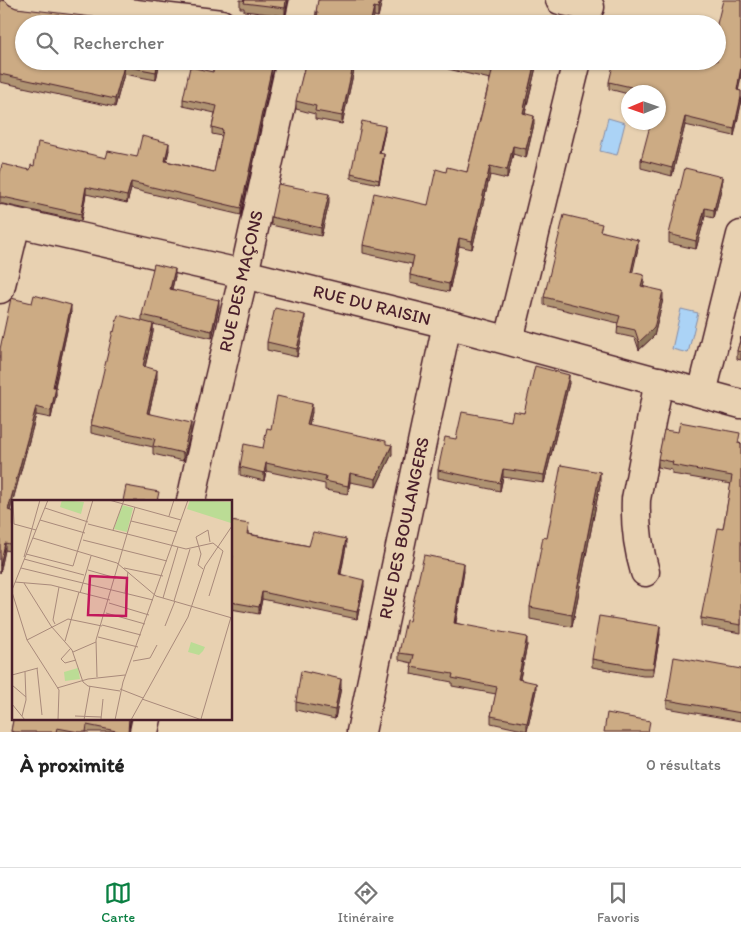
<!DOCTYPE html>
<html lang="fr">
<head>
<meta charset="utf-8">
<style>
  body { margin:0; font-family:Itim,sans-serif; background:#f6f6f6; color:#222 }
  .compass { position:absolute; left:621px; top:85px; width:45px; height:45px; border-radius:50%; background:#fff; box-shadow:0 1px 4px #0004; rotate:268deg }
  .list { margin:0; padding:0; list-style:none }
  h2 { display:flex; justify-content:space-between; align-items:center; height:65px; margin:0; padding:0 20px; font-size:21px }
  h2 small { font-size:16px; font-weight:400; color:#767676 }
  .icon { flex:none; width:28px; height:28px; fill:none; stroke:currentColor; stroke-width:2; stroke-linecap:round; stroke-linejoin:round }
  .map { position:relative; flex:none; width:741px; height:732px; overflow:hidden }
  .search { position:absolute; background:#fff; box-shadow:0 1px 4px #0004; left:15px; right:15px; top:15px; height:55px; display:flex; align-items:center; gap:12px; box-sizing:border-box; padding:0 18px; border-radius:28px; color:#767676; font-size:19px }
  .sheet { height:135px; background:#fff }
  nav { display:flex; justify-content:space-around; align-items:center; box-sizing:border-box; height:70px; border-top:1px solid #e0e0e0; background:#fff; font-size:14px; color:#767676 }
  nav a { display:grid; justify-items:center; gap:2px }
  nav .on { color:#0b8043 }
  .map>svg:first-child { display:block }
  .water { fill:#abd3f6; stroke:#848ba5 }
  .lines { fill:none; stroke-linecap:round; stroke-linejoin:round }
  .minor-casing { stroke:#4a1f2b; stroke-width:31 }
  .minor { stroke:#e8d1b1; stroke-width:28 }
  .wall { fill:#af9372; stroke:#4a1f2b }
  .shaded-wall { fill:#8f785c; stroke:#4a1f2b }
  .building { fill:#ccab84; stroke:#4a1f2b }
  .labels { text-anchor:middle; stroke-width:5; stroke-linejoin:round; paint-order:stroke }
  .street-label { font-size:18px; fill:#4a1f2b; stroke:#e8d1b1 }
  .inset-road { fill:none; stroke:#a98a7b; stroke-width:1 }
  .view { fill:#c2185b; fill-opacity:0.15; stroke:#c2185b; stroke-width:2.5 }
  .inset-edge { fill:none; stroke:#4a1f2b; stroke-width:2.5 }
</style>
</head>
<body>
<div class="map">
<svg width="741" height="732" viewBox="0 0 741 732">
  <rect width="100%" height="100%" fill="#e8d1b1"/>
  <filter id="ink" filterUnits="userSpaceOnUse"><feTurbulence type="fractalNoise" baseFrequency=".02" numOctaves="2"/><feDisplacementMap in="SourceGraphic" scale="10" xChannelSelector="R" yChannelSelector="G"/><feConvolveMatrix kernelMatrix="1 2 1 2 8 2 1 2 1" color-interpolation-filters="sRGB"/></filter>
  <g filter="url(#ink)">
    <g class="water">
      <polygon points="608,118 625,123 617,155 600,151"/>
      <polygon points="681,309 698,313 688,353 672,349"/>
    </g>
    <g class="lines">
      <defs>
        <g id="minor">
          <polyline points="18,0 221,24"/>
          <polyline points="560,0 590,7"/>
          <polyline points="299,24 304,0"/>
          <polyline points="0,219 244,274 447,324 741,404"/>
          <polyline points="0,289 16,223"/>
          <polyline points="509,340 577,61"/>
          <polyline points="702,393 741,235"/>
          <polyline points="191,501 198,468 244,274 291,61"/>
          <path d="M 645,572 C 638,548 635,524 636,499 L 659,381"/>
          <polyline points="144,732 147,718"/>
          <polyline points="361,732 447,324"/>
        </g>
      </defs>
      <use href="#minor" class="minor-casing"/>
      <use href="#minor" class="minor"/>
    </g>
    <g class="wall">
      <polygon points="0,0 16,8 118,24 24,24 160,61 156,80 124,74 115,107 0,82"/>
      <polygon points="240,0 288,0 285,16 244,11 244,8 240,8"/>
      <polygon points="382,0 378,17 374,16 316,20 316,12"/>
      <polygon points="741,0 741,75 738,91 741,91 741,104 734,136 685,125 672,176 641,168 641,160 658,122 658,92 628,92 628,94 609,89 609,82 717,61"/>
      <polygon points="252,61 252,62 272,74 241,215 131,189 127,203 86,194 81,221 3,204 0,204 0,174 30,170 34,166 106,158 137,157 169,150 166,161 214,172 222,136 212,134 212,127 215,113 183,106 183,99 213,72"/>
      <polygon points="356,61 342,124 315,119 315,114 296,109 296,101"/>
      <polygon points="448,61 536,61 536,67 525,114 534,124 526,158 513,154 507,179 490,175 472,249 459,246 449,292 410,283 410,275 412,264 363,253 363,245 428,205 446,172 467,172 490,79 448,69"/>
      <polygon points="385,131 380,153 384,158 379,184 351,178 351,173"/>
      <polygon points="722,185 714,218 705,216 696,249 669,243 669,234"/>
      <polygon points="329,203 321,236 271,225 271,217"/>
      <polygon points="602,231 638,248 632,272 644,283 643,286 663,299 654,336 639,350 635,338 617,334 618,323 544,305 544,297"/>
      <polygon points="175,276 172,289 219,307 212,338 153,324 153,332 145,367 157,378 149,413 191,432 183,461 153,454 153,447 91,433 91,425 114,332 142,321 142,315"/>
      <polygon points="71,312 55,387 56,395 51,418 36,415 10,511 14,512 14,552 5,550 0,573 0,349"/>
      <polygon points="305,323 297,357 267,350 267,342"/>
      <polygon points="741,337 741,360 737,359 737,351"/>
      <polygon points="569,383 544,483 503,477 500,491 438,478 438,470 456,439 511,421"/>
      <polygon points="312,412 309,425 386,444 392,454 376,487 350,482 348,494 325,490 325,484 266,471 264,481 240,475 240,467 263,448 271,429"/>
      <polygon points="740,443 741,444 741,633 701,626 701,618 723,529 731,484 672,474 672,470 658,467 658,459"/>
      <polygon points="600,484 572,627 530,619 530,607"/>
      <polygon points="231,521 249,531 249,534 309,546 346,546 341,574 364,586 357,619 262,599 259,614 231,609"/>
      <polygon points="464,571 456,623 527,645 520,679 536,690 527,731 491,723 491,716 496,694 452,686 452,682 411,674 412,663 399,660 399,653 409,621"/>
      <polygon points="660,634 653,676 643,676 592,667 592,659"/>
      <polygon points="741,669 741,721 667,708 667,700"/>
      <polygon points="341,687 335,719 296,710 296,702"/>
      <polygon points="14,715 14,718 131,718 129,732 11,732"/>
    </g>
    <g class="shaded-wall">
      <polygon points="286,0 288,0 285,16 285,8"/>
      <polygon points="380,0 382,0 378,17 378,8"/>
      <polygon points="374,7 374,16 372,24 370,24"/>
      <polygon points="158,61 160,61 156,80 156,72"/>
      <polygon points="354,61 356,61 342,124 342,116"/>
      <polygon points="535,61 536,67 523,121 523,113"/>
      <polygon points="124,66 124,74 115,107 115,99"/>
      <polygon points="272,67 272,74 241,215 241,208"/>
      <polygon points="741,67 741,75 737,98 737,90"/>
      <polygon points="741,97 741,104 734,136 734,129"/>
      <polygon points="534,116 534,124 526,158 526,149"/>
      <polygon points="685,117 685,125 672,176 672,168"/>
      <polygon points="385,126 385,131 379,157 379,153"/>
      <polygon points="169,143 169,150 165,168 165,161"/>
      <polygon points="513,146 513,154 507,179 507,170"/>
      <polygon points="384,154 384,158 379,184 379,180"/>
      <polygon points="490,166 490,175 472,249 472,241"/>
      <polygon points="722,177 722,185 714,218 714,210"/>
      <polygon points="131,182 131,189 127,203 127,196"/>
      <polygon points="86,187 86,194 81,221 81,214"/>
      <polygon points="329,194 329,203 321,236 321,228"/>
      <polygon points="705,208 705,216 696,249 696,241"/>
      <polygon points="459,238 459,246 449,292 449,284"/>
      <polygon points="638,240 638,248 631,280 631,272"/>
      <polygon points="175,269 175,276 170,296 170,289"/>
      <polygon points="644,275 644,283 641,294 641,286"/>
      <polygon points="663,291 663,299 654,336 639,350 639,342"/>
      <polygon points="219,300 219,307 212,338 212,331"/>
      <polygon points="71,305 71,312 53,394 53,387"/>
      <polygon points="305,315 305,323 297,357 297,349"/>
      <polygon points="153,324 153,332 143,375 143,366"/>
      <polygon points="157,370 157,378 147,421 147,413"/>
      <polygon points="569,375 569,383 544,483 544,475"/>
      <polygon points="56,387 56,395 51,418 51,411"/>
      <polygon points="312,404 312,412 307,433 307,424"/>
      <polygon points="36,407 36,415 8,518 8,510"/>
      <polygon points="191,423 191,432 183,461 183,453"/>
      <polygon points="392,445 392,454 376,487 376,479"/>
      <polygon points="266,463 266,471 264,481 264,473"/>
      <polygon points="503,469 503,477 500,491 500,483"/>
      <polygon points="600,472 600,484 572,627 572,615"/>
      <polygon points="350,473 350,482 348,494 348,486"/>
      <polygon points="346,539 346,546 339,581 339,574"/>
      <polygon points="5,543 5,550 0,573 0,566"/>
      <polygon points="464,563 464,571 454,630 454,623"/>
      <polygon points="364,580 364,586 357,619 357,612"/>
      <polygon points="262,592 262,599 259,614 259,607"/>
      <polygon points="660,626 660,634 653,676 653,668"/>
      <polygon points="527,637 527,645 518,687 518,679"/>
      <polygon points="341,679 341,687 335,719 335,710"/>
      <polygon points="536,683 536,690 527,731 527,723"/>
      <polygon points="129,718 131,718 129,729"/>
    </g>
    <g class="building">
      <polygon points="0,0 6,1 9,5 16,8 118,20 118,24 24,24 24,61 158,61 156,72 124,66 115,99 0,74"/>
      <polygon points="243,0 286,0 285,8 244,3 245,0"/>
      <polygon points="318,0 380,0 378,8 374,7 370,24 315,24 318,12 316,12"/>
      <polygon points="723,0 741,0 741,67 737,90 741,91 741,97 734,129 685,117 672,168 641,160 651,122 658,122 658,92 630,92 631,87 609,82 614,61 717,61 717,24"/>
      <polygon points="215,61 251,61 272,67 241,208 131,182 127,196 86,187 81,214 3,197 0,197 0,174 2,164 30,170 31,165 34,166 38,142 106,158 108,151 137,157 142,136 169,143 165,161 214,172 223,130 212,127 217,106 183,99 190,67 213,72"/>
      <polygon points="306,61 354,61 342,116 315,111 316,106 296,101"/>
      <polygon points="448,61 535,61 523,113 534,116 526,149 513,146 507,170 490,166 472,241 459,238 449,284 410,275 414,256 363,245 374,193 428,205 436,169 446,172 447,167 467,172 492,72"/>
      <polygon points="362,121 385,126 379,153 384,154 379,180 351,173"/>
      <polygon points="685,168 722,177 714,210 705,208 696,241 669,234"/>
      <polygon points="278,184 329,194 321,228 271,217"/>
      <polygon points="564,215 602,224 600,231 638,240 631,272 644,275 641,286 663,291 654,328 639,342 635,330 617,326 620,316 544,297"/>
      <polygon points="154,264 175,269 170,289 219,300 212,331 142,315"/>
      <polygon points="34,295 71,305 53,387 56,387 51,411 36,407 8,510 14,512 14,545 5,543 0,566 0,349 11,298 32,303"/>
      <polygon points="275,308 305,315 297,349 267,342"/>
      <polygon points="118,315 153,324 143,366 157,370 147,413 191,423 183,453 153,446 155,439 91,425 113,331 114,332"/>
      <polygon points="741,337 741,352 737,351"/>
      <polygon points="535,366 569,375 544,475 503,469 500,483 438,470 445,437 456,439 462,412 511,421 513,411 524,413"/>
      <polygon points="277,396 312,404 307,424 386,441 386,444 392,445 376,479 350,473 348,486 325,481 326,476 266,463 264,473 240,467 244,444 263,448 267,428 271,429"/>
      <polygon points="680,422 740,433 738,443 741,444 741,625 701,618 718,528 723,529 732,476 672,465 673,462 658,459 664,430 678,432"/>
      <polygon points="561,465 600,472 572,615 530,607 543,537 547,538"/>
      <polygon points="126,486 159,492 157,501 123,501"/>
      <polygon points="231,521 249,524 247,534 309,546 313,532 346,539 339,574 364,580 357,612 262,592 259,607 231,602 231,564 233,556 231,555"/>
      <polygon points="424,555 464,563 454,623 527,637 518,679 536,683 527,723 491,716 497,687 452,678 453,674 411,667 414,655 399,653 406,620 409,621"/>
      <polygon points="599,616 660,626 653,668 643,668 592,659"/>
      <polygon points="674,657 741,669 741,713 667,700"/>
      <polygon points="301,671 310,673 310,672 341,679 335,710 296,702"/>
      <polygon points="607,713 650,721 648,732 604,732"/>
      <polygon points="14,715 14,718 129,718 128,732 121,732 87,725 86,732 79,732 57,728 56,732 15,732 11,731"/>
    </g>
  </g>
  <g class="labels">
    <g class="street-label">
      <text transform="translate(241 281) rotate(-77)" y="6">RUE DES MAÇONS</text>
      <text transform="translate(372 305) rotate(14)" y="6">RUE DU RAISIN</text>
      <text transform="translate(404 528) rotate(-78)" y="6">RUE DES BOULANGERS</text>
    </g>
  </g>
  <g transform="translate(12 500)">
    <rect width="220" height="220" fill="#e8d1b1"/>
    <path d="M 50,0 L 72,2 L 69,14 L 48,7 ZM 178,0 L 220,2 L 219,23 L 175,9 ZM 110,5 L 121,8 L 115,32 L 102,29 ZM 179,142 L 193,147 L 191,151 L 187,155 L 176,152 ZM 66,168 L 68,179 L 53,181 L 52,172 Z" fill="#bbdc95"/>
    <path class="inset-road" d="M 1,0 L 2,24 L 24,30M 97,0 L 169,20M 33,8 L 76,22M 157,16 L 162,0M 28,20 L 73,33M 119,21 L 165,32M 76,24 L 174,49 L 201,43 L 211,51 L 197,96M 101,30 L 112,0M 21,38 L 105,63 L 144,96 L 220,118M 71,40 L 155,61M 14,54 L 61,66 L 81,0M 12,57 L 28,0M 12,59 L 72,75M 9,68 L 141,100M 112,68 L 151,76M 191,69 L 186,65 L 189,54 L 184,37 L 196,30 L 198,42M 76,70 L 104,78M 3,82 L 39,85 L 98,100M 12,83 L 39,126 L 60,150 L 71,182 L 76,186 L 108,191M 0,90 L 36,0M 0,92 L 15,140 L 47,190 L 46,220M 68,93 L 79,56M 113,93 L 116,72M 151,98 L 166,47M 162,101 L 178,49M 97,103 L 137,115M 94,113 L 133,124M 43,124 L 41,120 L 47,87M 90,125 L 129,135M 153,126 L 163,101M 86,137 L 126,147M 15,140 L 56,119 L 90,126M 53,141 L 67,92M 59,148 L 49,159 L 53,163 L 64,160M 61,152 L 84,142M 121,161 L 138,158 L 145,145M 25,168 L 30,215M 0,175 L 26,168M 85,177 L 84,140 L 123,7M 0,185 L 14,197M 45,188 L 76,179 L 113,175M 108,189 L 131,198M 130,199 L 190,220M 0,204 L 13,220M 10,216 L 14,200 L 13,172M 63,216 L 89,217M 89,219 L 91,199M 189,219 L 219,117M 72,220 L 78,186M 103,220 L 111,182 L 176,0M 119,220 L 176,117 L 193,66 L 220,26"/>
    <path class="view" d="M 78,76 L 115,78 L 114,116 L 76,115 Z"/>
    <rect width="220" height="220" class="inset-edge"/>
  </g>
</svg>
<svg class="compass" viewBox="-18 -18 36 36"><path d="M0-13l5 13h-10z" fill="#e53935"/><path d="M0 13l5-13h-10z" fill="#767676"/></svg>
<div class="search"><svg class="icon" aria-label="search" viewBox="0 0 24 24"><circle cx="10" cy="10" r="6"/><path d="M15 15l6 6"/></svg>Rechercher</div>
</div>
<section class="sheet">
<h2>À proximité<small>0 résultats</small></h2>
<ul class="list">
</ul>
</section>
<nav>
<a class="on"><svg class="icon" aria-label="map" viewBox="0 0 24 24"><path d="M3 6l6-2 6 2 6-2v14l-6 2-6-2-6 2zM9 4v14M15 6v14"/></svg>Carte</a>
<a><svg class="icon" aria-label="directions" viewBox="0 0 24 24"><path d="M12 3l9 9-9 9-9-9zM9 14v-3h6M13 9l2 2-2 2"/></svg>Itinéraire</a>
<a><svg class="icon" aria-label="saved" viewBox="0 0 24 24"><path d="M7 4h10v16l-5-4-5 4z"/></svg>Favoris</a>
</nav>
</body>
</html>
